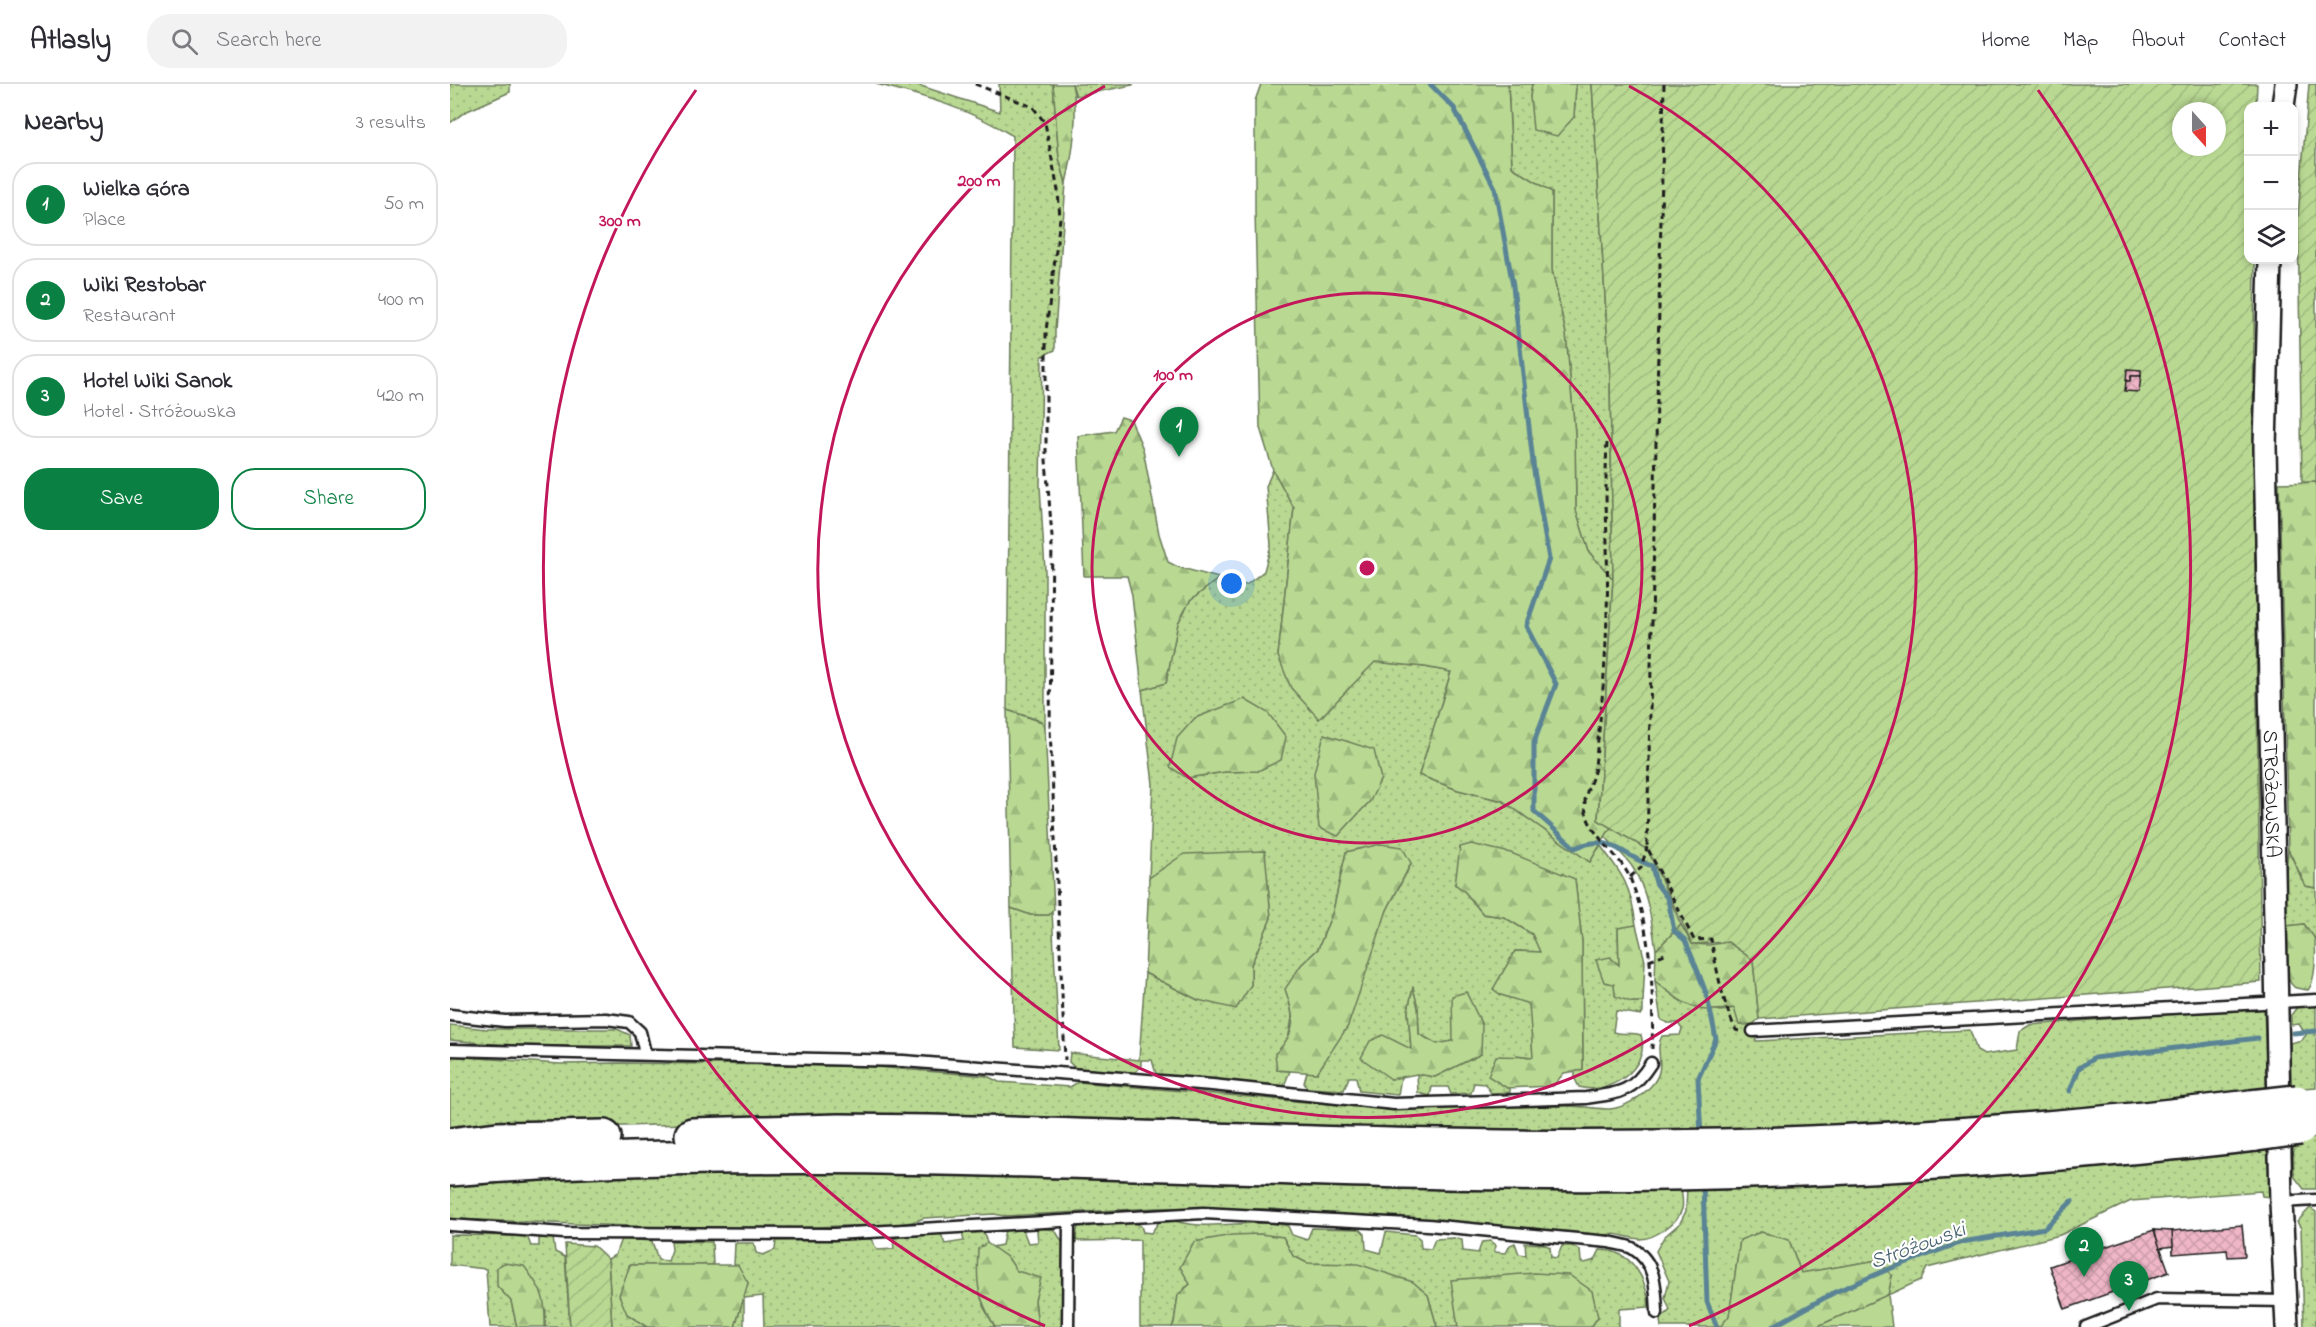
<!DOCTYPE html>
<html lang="en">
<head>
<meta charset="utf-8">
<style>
  body { margin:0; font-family:"Indie Flower",sans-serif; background:#f2f2f3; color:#2b2b33 }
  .controls { position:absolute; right:18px; top:18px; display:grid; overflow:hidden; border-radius:12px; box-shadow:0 3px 9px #0003 }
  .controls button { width:54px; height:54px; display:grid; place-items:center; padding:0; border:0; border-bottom:2px solid #e1e1e2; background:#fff; color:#2b2b33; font:30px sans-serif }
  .compass { position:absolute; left:1722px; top:18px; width:54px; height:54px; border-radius:50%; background:#fff; box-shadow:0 3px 9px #0003; rotate:159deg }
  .you { position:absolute; left:782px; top:500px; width:21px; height:21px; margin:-15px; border:4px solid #fff; border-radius:50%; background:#1a73e8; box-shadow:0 0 0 9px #1a73e833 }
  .badge { display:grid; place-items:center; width:39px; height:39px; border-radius:50%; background:#0b8043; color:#fff; font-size:20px; font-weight:700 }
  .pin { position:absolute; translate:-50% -50px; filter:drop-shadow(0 2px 3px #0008) }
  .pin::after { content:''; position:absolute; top:32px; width:21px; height:18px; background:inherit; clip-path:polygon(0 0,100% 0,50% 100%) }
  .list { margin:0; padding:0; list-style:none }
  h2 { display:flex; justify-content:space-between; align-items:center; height:78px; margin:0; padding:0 24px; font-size:26px }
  h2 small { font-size:20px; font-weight:400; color:#7c7c81 }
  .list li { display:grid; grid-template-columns:39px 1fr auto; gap:18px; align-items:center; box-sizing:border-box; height:84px; margin:0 12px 12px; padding:0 12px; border:2px solid #e1e1e2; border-radius:24px }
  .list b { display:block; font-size:22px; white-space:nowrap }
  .list p { margin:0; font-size:20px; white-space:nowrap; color:#7c7c81 }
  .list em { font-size:20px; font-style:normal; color:#7c7c81 }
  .actions { display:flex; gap:12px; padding:18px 24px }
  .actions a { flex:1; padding:14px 0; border:2px solid #0b8043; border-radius:24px; text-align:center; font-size:21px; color:#0b8043 }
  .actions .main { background:#0b8043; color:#fff }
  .icon { flex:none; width:33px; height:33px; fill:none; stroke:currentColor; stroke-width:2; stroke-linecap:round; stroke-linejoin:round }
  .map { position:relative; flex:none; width:1866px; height:1243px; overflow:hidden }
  header { display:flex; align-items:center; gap:36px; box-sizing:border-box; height:84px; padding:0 30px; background:#fff; border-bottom:2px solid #e1e1e2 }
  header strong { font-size:28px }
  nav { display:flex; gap:33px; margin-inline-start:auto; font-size:21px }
  .search { width:420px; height:54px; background:#f2f2f3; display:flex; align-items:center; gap:15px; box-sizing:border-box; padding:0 21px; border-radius:24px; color:#7c7c81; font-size:22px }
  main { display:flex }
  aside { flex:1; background:#fff }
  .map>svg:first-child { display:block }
  .grass { fill:url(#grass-dots); stroke:#6a7a58; stroke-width:1.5; fill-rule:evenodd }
  .forest { fill:url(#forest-firs); stroke:#6a7a58; stroke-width:1.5 }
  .garden { fill:url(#garden-furrows); stroke:#6a7a58; stroke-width:1.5; fill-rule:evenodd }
  .pitch { fill:#b9d993; stroke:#6a7a58; stroke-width:1.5 }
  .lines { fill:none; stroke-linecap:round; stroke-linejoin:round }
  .stream { stroke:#5a8495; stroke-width:5 }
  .building { fill:url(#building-cross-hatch); stroke:#1c1c1c; stroke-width:1.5 }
  .service-casing { stroke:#1c1c1c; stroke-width:15 }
  .minor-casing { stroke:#1c1c1c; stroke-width:26 }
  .primary-casing { stroke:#1c1c1c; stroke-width:38 }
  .path { stroke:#1c1c1c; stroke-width:3; stroke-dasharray:6 4.5; stroke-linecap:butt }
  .service { stroke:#fff; stroke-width:10 }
  .minor { stroke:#fff; stroke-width:21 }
  .primary { stroke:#fff; stroke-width:33 }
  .primary-bridge-casing { stroke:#1c1c1c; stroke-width:38; stroke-linecap:butt }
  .primary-bridge { stroke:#fff; stroke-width:33 }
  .ring { fill:none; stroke:#c2185b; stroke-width:3 }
  .labels { text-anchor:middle; stroke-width:4.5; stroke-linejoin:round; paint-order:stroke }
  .street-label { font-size:21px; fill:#1c1c1c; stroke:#fff }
  .water-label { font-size:22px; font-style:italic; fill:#46626c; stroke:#fff }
  .centre { fill:#c2185b; stroke:#fff; stroke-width:3 }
  .ring-label { font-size:18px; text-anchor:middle; font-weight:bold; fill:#c2185b; stroke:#fff; stroke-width:4.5; stroke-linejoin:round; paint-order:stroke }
</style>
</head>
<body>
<header>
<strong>Atlasly</strong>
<div class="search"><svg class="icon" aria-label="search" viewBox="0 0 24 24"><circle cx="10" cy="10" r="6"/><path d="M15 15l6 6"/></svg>Search here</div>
<nav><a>Home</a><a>Map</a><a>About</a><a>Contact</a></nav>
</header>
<main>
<aside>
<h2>Nearby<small>3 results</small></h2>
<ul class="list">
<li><span class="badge">1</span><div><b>Wielka Góra</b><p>Place</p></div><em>50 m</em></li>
<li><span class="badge">2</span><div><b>Wiki Restobar</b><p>Restaurant</p></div><em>400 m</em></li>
<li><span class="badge">3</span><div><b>Hotel Wiki Sanok</b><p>Hotel · Stróżowska</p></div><em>420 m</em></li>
</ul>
<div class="actions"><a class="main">Save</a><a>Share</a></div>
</aside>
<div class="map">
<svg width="1866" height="1243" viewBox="0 0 1866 1243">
  <defs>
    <pattern id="grass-dots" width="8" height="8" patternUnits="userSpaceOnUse" patternTransform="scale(1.5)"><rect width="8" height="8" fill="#b9d993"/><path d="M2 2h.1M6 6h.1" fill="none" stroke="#9eba7e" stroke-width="1.8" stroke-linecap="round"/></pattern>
    <pattern id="forest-firs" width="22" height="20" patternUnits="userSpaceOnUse" patternTransform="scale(1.5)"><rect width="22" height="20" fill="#b9d993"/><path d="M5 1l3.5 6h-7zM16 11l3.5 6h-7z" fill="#9eba7e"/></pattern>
    <pattern id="garden-furrows" width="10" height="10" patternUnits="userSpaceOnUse" patternTransform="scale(1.5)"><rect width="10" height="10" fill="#b9d993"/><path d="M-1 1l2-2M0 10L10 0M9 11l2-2" fill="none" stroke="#9eba7e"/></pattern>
    <pattern id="building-cross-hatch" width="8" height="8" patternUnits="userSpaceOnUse" patternTransform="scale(1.5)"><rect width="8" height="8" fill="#efb6c7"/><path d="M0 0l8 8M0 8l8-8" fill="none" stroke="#cc9caa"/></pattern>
  </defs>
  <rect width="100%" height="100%" fill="#fff"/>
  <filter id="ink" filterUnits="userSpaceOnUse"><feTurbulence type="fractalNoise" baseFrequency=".0167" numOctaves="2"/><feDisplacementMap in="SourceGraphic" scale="12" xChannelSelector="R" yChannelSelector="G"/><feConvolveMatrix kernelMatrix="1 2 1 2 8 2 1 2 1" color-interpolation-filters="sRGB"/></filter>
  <g filter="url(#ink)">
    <g class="grass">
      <polygon points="0,0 60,0 60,8 15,28 0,39"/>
      <path d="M 426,0 L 465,0 L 550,28 L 549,0 L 603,0 L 609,74 L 616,99 L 605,247 L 605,266 L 592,272 L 590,402 L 595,487 L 595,645 L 592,637 L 557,626 L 563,52 C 520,25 474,12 426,0 Z"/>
      <polygon points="622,0 683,0 683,1 626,12"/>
      <polygon points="1058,0 1082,0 1080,13 1124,33 1126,0 1142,0 1160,294 1163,495 1139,468 1126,426 1125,350 1116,250 1102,186 1102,108 1062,83"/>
      <path d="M 823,386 L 844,424 L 828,572 L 869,635 L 924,578 L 975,583 L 1001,588 L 969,691 L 1008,706 L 1053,717 L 1140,778 L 1150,761 C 1173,791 1181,802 1186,841 L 1168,845 L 1169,882 L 1160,874 L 1146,876 L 1181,918 L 1193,918 L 1193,928 L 1191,931 L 1166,927 L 1163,948 C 1175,952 1182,947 1191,951 C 1201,984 1159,1012 1129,1003 L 1125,995 L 1125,987 L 1133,986 L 1132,858 L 1125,795 L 1005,800 L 1015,808 L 1033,830 L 1054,833 L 1082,850 L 1091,868 L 1065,867 L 1057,883 L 1051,911 L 1080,919 L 1083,973 L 1067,971 L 1057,1004 L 1060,1003 L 1060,1008 L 1041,1009 L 1035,1000 L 1024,999 L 1021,1009 L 1001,1010 L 998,1003 L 982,1003 L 980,1012 L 968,1009 L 967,990 L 985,993 L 1031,970 L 1003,957 L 987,960 L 969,950 L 968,924 L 963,904 L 958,927 L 961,965 L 941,995 L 951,993 L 948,1011 L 909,1007 L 906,993 L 899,993 L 894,1006 L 857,1004 L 854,999 L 857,988 L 867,989 L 937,826 L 961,780 L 896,768 L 883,827 L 868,865 L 851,881 L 838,957 L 827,986 L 840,987 L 834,1002 L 706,990 L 702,976 L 691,976 L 691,982 L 685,989 L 625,984 L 619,978 L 620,969 L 689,976 L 695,889 L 748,916 L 801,901 L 801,881 L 821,834 L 814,767 L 715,785 L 699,794 L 703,700 L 692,606 L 716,599 L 728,539 L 740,517 L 769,494 L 796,501 L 814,487 L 821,461 L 816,402 ZM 794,616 L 808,687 L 775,688 L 737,694 L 745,634 Z"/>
      <path d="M 1161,743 L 1198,766 L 1231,841 L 1206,866 C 1202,839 1198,808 1183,784 C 1176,773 1164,763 1155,752 Z"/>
      <polygon points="1838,765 1855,802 1866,804 1866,856 1854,840 1837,842 1835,801"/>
      <polygon points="561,824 581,831 599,831 602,827 609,966 565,963"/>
      <path d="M 1205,897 L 1232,918 L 1271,927 L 1284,924 L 1290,941 L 1303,940 L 1306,957 L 1520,946 L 1527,967 L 1534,971 L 1567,966 L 1570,947 L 1580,941 L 1814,922 L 1817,1009 L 1624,1031 L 1226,1049 L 266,1039 L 174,1042 L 98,1042 L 0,1048 L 0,972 L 110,980 L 171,979 L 413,982 L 537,992 L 549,998 L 620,1003 L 628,998 L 925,1024 C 990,1026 1054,1021 1119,1022 C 1132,1022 1147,1025 1160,1025 C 1174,1024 1191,1013 1200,1003 C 1219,984 1203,968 1212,952 L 1230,951 L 1232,945 L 1228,939 L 1218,939 L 1211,936 Z"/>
      <polygon points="1848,922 1866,922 1866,1003 1841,1005 1840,959 1852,956 1856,951 1849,940 1841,941 1841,931"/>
      <polygon points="0,941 37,945 167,945 180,951 181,962 66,962 0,956"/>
      <polygon points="1866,1054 1866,1105 1854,1105 1844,1092 1843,1058"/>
      <polygon points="1817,1062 1820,1113 1812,1112 1811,1107 1681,1117 1610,1151 1477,1184 1471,1196 1438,1211 1442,1192 1428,1176 1351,1189 1339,1156 1311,1148 1290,1156 1279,1233 1270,1243 1211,1243 1210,1236 1220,1226 1215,1214 1219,1197 1206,1167 1214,1153 1230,1139 1236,1127 1237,1101"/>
      <path d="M 201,1085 L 1231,1101 C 1231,1108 1234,1119 1232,1125 C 1228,1139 1204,1155 1190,1155 C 1172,1154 1171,1147 1148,1152 L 821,1125 L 706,1124 L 554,1132 L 544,1130 L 474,1134 C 452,1144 412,1141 388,1142 C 258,1149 130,1139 0,1135 L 0,1097 Z"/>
      <polygon points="1860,1124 1866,1128 1866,1243 1854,1243 1851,1144 1847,1138"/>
      <path d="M 725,1137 C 762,1148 803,1133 838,1142 L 842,1151 L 857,1156 L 862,1144 L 910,1145 L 915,1150 L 916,1165 L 931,1169 L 936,1148 L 965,1151 L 970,1155 L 971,1164 L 981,1165 L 985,1155 L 1004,1154 L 1012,1156 L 1013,1167 L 1028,1169 L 1032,1158 L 1040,1157 L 1045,1161 L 1044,1168 L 1056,1169 L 1060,1161 L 1065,1159 L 1069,1170 L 1076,1171 L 1075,1159 L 1094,1160 L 1100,1163 L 1101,1173 L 1107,1174 L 1112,1162 L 1122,1162 L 1130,1166 L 1131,1178 L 1135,1179 L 1145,1176 L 1150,1166 C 1182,1166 1197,1195 1199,1223 L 1169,1225 L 1169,1243 L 1141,1243 L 1148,1233 L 1033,1195 L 1002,1196 L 1008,1243 L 987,1243 L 978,1211 L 857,1179 L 843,1172 L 833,1153 C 802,1149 774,1153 744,1158 L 740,1200 L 728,1211 L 724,1239 L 722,1243 L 690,1243 L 690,1156 L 625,1157 L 628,1142 L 683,1138 L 691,1142 L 693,1148 L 701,1149 L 709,1138 Z"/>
      <polygon points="589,1144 605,1146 614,1161 613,1243 588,1243 585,1216 558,1174 542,1163 552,1161 555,1146 573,1146 578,1159 588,1158 587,1147"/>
      <polygon points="528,1147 534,1149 537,1159 528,1166 533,1222 545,1243 314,1243 313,1212 294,1214 294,1243 285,1243 298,1199 284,1181 285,1159 304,1159 306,1169 313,1171 325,1166 326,1157 421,1155 427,1166 444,1165 443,1155 452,1152 491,1150 495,1160 514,1157 512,1149"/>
      <polygon points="0,1151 77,1152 81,1162 89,1162 89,1155 94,1152 103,1154 105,1168 115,1173 120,1243 95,1243 96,1226 47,1202 61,1217 67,1243 40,1243 36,1185 0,1181"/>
      <polygon points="171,1155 202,1157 208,1176 218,1177 222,1166 221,1157 262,1158 263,1181 179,1181 177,1230 197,1243 162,1243 158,1175 165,1171"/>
    </g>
    <g class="forest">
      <path d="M 603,0 L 622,0 C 629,27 623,71 616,99 L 609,74 Z"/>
      <polygon points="811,0 1058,0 1062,83 1102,108 1102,186 1116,250 1125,350 1126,426 1139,468 1163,495 1148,735 1161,743 1140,778 1053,717 1008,706 969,691 1001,588 975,583 925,578 869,635 841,604 828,572 844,424 823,386 810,344 805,127 805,17"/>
      <polygon points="1082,0 1126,0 1124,33 1107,52 1083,46 1080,13"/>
      <polygon points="671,333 681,336 693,365 709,450 718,478 728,483 769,494 740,517 728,539 716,599 692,606 682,511 677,492 634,492 628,352 664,347"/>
      <polygon points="1866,398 1866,804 1856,802 1838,765 1829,399"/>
      <polygon points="794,615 818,629 836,653 831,676 808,687 775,688 737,694 720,683 727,654 745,634"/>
      <polygon points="557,626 592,638 595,645 604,825 599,831 581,831 561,824"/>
      <polygon points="874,650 924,666 931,695 920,717 888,752 869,744 864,689"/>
      <path d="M 931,760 L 952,763 L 961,779 L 937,826 L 898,942 L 867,989 L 827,986 L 825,970 C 848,947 845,934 835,905 L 851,881 L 868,865 L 883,827 L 896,768 Z"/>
      <polygon points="1021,760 1061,769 1125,795 1132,858 1133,986 1114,989 1103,1002 1057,1004 1038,992 1046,972 1083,973 1079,920 1051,911 1043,905 1065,867 1090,868 1082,850 1054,833 1033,830 1015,808 1005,800 1010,763"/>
      <polygon points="815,767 821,834 801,881 801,901 786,925 748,916 695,889 699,794 734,770"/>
      <path d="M 1854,840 C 1857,845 1863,850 1865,856 C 1866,867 1866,897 1858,906 C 1853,905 1848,905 1844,903 C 1832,894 1837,856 1837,842 Z"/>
      <polygon points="1186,841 1195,877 1193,918 1181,918 1165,912 1164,900 1154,898 1146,876 1160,873 1169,881 1168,844"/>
      <path d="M 1231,841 L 1242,860 L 1259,861 L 1278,858 L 1303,876 L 1309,935 L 1303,940 L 1289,941 L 1284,924 C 1243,931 1236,921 1205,897 L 1206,866 Z"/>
      <polygon points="963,903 968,924 969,950 987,960 1003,957 1002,912 1016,908 1032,941 1031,970 985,993 967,990 941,995 911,974 920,957 933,951 961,965 958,927"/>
      <polygon points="1311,1148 1339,1156 1351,1189 1428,1176 1442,1192 1438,1211 1366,1243 1270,1243 1279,1232 1290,1156"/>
      <polygon points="810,1150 833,1153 843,1172 857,1179 908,1180 963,1198 978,1211 987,1243 722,1243 724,1239 728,1211 740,1200 730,1183 744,1158 782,1151"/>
      <path d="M 537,1159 L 558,1174 L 567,1187 L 591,1194 L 585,1216 L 588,1243 L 545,1243 C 527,1212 526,1200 528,1165 Z"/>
      <path d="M 54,1179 L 74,1182 C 92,1206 96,1212 95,1243 L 67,1243 L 61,1217 L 47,1202 L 47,1183 Z"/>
      <polygon points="180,1181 288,1181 298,1199 285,1243 197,1243 177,1230 169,1211"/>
      <polygon points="1084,1189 1119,1191 1142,1207 1148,1233 1141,1243 1008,1243 1001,1196"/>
    </g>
    <g class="garden">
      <path d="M 1142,0 L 1807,0 L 1806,22 L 1798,22 L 1798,176 L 1805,176 L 1803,330 L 1811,898 L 1309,935 L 1303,876 L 1278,858 L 1242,860 L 1198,766 L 1148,736 L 1163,495 L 1160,294 ZM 1731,27 L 1767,27 L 1767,63 L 1731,63 Z"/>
      <polygon points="1859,0 1866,0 1866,398 1852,398 1848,132"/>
      <polygon points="115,1160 144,1162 158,1175 162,1243 120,1243"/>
    </g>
    <polygon class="pitch" points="1438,1211 1442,1243 1366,1243 1437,1211"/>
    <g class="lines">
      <g class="stream">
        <path d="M 980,0 L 1004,24 L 1045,104 L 1063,202 L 1084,387 L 1099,475 L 1076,542 L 1106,600 L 1084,658 L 1084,727 L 1125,764 C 1161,749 1169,770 1202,782 L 1206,799 L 1218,815 L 1224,847 L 1235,856 L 1248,888 L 1256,909 L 1262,935 L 1266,955 L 1248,995 L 1251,1052"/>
        <polyline points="1843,949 1866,947"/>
        <polyline points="1620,1007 1629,984 1644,974 1808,954"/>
        <polyline points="1253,1100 1257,1218 1267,1243"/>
        <polyline points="1322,1243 1385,1208 1439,1185 1512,1158 1595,1144 1622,1117"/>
      </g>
    </g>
    <g class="building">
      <polygon points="1677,285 1691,286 1691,292 1681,292 1680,297 1676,297"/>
      <polygon points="1681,292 1691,292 1689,308 1675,307 1676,297 1680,297"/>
      <polygon points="1792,1141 1795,1172 1778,1173 1777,1166 1723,1170 1722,1147"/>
      <polygon points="1704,1146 1719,1188 1615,1225 1600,1182"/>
      <polygon points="1704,1146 1722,1147 1723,1162 1710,1164"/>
    </g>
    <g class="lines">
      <defs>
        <g id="service">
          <polyline points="0,931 55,937 156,935 179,938 190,948 195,969"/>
          <polyline points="1303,947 1866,916"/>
          <path d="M 0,966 L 453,977 L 762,1001 L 944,1020 L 1136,1014 C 1170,1009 1182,1009 1201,979"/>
          <polyline points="1831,1118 1866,1116"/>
          <path d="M 0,1141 L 114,1149 L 384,1150 L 753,1129 L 978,1141 L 1159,1158 C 1166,1160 1176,1161 1182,1164 C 1206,1178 1206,1204 1207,1229"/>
          <polyline points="618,1243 619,1137"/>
          <polyline points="1636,1243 1707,1215 1837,1217"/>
        </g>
        <g id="minor">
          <polyline points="1833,22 1836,0"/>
          <path id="s1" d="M 1820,176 L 1815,363 L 1831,1118 L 1837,1243"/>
        </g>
        <g id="primary">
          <path d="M 242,1051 L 389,1047 L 481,1048 C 722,1053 963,1066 1205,1063 C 1404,1061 1603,1047 1801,1023"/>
          <polyline points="0,1061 47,1055 154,1053"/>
          <path d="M 0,1085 C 351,1057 703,1084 1054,1089 C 1305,1093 1556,1078 1806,1050"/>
        </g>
      </defs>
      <use href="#service" class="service-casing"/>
      <use href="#minor" class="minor-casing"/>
      <use href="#primary" class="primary-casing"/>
      <g class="path">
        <polyline points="525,0 583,23 595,39 608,107 610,134 596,247 596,376 602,453 600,644 615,976"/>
        <path d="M 1214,0 L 1197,763 L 1244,856 L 1261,855 C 1267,886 1272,918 1286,946 L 1289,947"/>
        <path d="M 1157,359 C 1154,416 1159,472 1157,528 C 1156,579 1151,631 1145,682 C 1144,694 1136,705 1135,717 C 1133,748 1169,768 1180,794 C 1202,847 1204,909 1202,965"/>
        <polyline points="1180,793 1191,784 1197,763"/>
        <polyline points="1199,876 1215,870"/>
      </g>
      <use href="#service" class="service"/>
      <use href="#minor" class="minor"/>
      <use href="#primary" class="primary"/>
      <defs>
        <g id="primary-bridge">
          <polyline points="1801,1023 1847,1018"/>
          <polyline points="1806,1050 1850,1044"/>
        </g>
      </defs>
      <use href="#primary-bridge" class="primary-bridge-casing"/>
      <use href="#primary-bridge" class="primary-bridge"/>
    </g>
  </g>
  <g class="ring">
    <circle cx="917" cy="484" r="275"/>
    <path d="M1179 2A549 549 0 1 1 655 2"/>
    <path d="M595 1242A824 824 0 0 1 246 6M1588 6A824 824 0 0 1 1239 1242"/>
  </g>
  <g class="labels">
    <g class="street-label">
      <text dy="7" stroke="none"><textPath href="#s1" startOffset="534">STRÓŻOWSKA</textPath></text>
    </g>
    <g class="water-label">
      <text transform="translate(1467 1160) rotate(-20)" y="8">Stróżowski</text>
    </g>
  </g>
  <circle cx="917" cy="484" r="9" class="centre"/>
  <g class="ring-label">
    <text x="529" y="102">200 m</text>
    <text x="170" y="142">300 m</text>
    <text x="723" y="296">100 m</text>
  </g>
</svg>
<div class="controls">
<button>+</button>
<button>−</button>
<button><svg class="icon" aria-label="layers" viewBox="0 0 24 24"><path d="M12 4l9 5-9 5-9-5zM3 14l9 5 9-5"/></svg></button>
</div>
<svg class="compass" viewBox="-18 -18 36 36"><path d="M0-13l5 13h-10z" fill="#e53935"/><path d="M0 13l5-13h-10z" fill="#7c7c81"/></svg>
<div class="you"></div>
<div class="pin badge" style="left:729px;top:373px">1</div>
<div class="pin badge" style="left:1634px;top:1193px">2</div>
<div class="pin badge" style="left:1679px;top:1227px">3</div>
</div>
</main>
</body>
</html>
